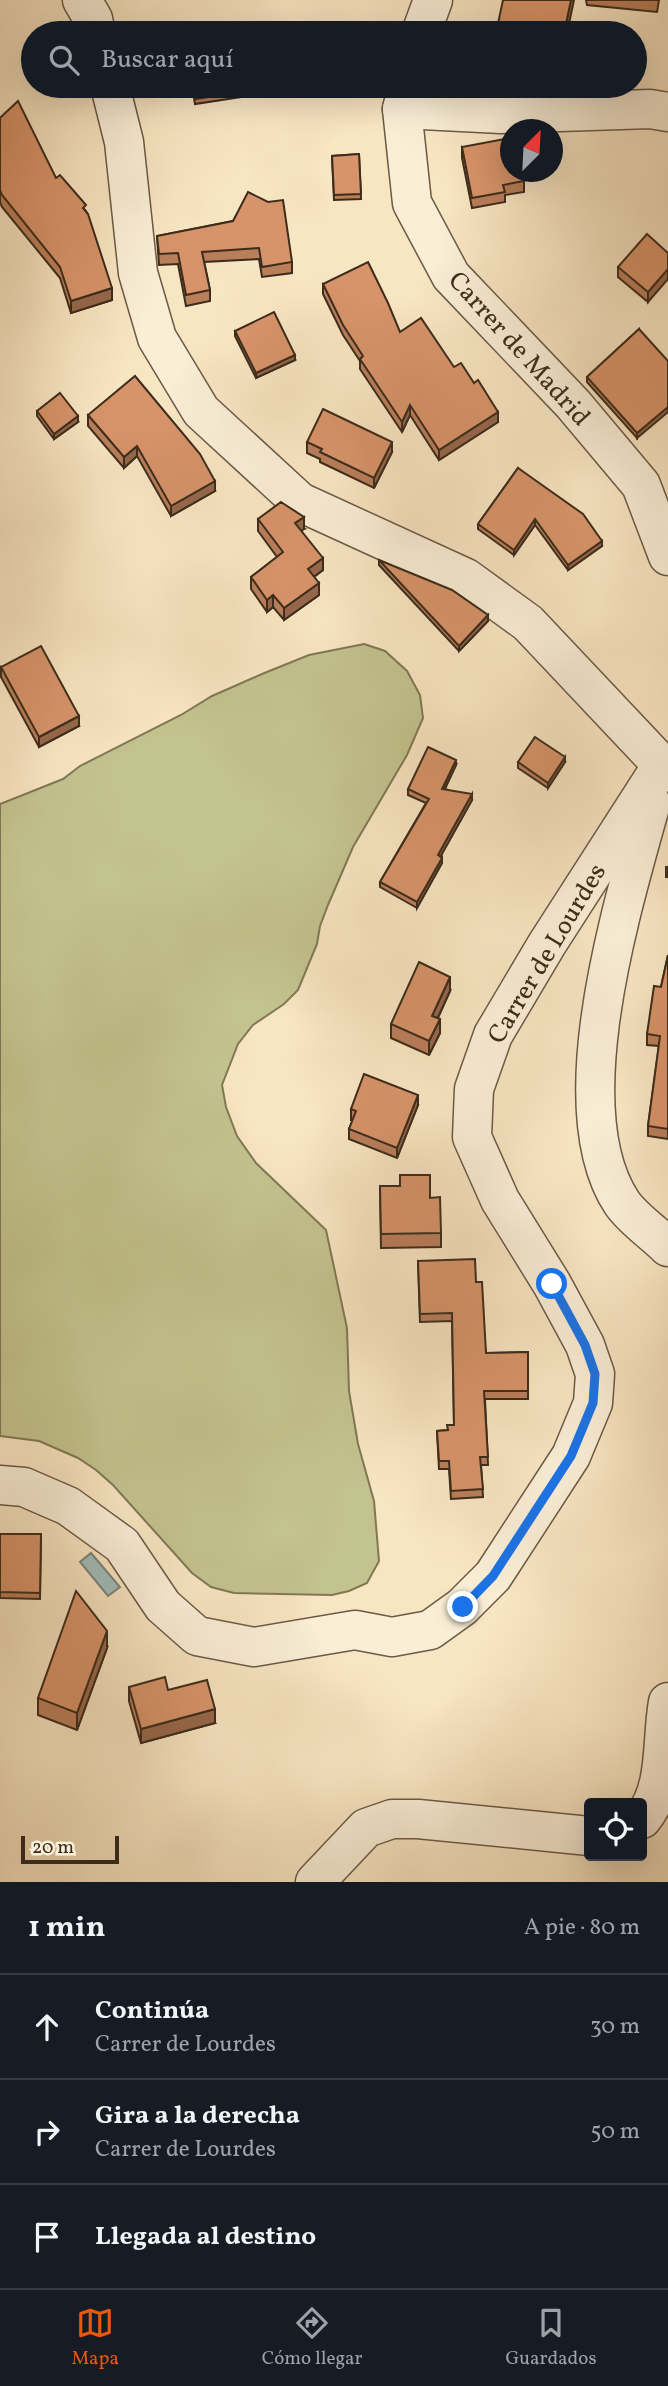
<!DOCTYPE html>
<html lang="es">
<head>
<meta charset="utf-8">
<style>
  body { margin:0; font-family:Vollkorn,serif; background:#20242c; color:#f1f3f6 }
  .controls { position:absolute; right:21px; bottom:21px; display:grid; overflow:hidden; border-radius:7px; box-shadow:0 7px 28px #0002 }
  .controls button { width:63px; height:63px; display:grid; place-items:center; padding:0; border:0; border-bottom:2px solid #363941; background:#171b24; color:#f1f3f6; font:35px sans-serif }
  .compass { position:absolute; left:500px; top:119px; width:63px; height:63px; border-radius:50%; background:#171b24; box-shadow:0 7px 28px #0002; rotate:24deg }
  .scale { position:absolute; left:21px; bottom:18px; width:98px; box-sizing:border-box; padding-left:7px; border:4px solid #3c2c1c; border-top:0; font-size:19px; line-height:24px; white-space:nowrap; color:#3c2c1c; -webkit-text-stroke:5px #faeed7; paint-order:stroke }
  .stop { position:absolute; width:21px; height:21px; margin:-16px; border:5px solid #1a73e8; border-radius:50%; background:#fff }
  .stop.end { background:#1a73e8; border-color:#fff; box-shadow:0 2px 7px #0008 }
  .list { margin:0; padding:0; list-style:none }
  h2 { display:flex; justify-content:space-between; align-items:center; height:91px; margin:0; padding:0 28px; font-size:30px }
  h2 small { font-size:23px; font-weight:400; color:#9ea1a6 }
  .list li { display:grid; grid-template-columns:46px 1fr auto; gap:21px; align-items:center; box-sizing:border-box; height:105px; padding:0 28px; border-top:2px solid #363941 }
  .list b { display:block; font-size:26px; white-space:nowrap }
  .list p { margin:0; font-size:23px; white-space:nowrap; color:#9ea1a6 }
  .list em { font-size:23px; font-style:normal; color:#9ea1a6 }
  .icon { flex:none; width:38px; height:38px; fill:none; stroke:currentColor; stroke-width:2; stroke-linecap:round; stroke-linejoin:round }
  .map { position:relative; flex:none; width:668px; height:1882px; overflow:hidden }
  .search { position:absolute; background:#171b24; box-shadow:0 7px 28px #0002; left:21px; right:21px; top:21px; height:77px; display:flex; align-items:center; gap:18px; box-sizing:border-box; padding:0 24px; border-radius:38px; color:#9ea1a6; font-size:26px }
  .sheet { height:406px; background:#171b24 }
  nav { display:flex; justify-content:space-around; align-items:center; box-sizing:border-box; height:98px; border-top:2px solid #363941; background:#171b24; font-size:19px; color:#9ea1a6 }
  nav a { display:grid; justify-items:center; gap:4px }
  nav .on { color:#ea580c }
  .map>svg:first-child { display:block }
  .green { fill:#c3c38f; stroke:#807856; stroke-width:2 }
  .water { fill:#a0bdbb; stroke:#78837b; stroke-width:2 }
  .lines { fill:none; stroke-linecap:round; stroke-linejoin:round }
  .minor-casing { stroke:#6b5a46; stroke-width:41 }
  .minor { stroke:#faeed7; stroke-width:38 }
  .wall { fill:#b97e5a; stroke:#3c2c1c; stroke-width:2 }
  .shaded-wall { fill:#96674a; stroke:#3c2c1c; stroke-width:2 }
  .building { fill:#d79369; stroke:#3c2c1c; stroke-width:2 }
  .route { stroke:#1a73e8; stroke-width:9 }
  .labels { text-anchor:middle; stroke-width:5; stroke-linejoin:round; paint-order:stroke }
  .street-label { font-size:26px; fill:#3c2c1c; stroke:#faeed7 }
</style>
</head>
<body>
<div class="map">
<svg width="668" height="1882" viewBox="0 0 668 1882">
  <rect width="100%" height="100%" fill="#f8e5c2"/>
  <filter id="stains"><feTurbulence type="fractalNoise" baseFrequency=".00286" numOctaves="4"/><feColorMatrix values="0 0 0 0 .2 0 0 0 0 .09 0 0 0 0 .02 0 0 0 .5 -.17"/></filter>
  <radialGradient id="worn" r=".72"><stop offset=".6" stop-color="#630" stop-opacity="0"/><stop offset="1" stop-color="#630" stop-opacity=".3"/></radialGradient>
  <polygon class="green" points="364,644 385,651 407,671 420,695 423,718 407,755 353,847 328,905 320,926 317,944 298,990 284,1004 253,1025 238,1044 222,1085 226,1107 237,1136 256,1163 326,1230 347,1328 349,1391 358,1444 374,1501 379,1561 367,1583 349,1591 332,1595 234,1593 211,1587 192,1573 113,1485 96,1470 78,1458 39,1441 0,1436 0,804 63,779 80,766 181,715 212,696 262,674 309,655"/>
  <polygon class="water" points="91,1553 120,1587 108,1596 80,1562"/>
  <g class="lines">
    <defs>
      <g id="minor">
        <polyline points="82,0 93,19 96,33"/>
        <polyline points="421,33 433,0"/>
        <polyline points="110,86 124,142 138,273 157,338 201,411 300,502 466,578 528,623 662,765"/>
        <polyline points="408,86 402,109 412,203 451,276 573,404 641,485 668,556"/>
        <polyline points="402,109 501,114 650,109 668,112"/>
        <path d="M 651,803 C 623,905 559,1108 622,1203 C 633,1219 654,1233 668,1247"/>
        <polyline points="0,1485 24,1487 68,1506 122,1545 163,1606 197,1636 254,1647 355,1630 392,1637 430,1630 462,1607 493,1576 571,1456 593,1403 595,1374 585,1345 552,1284 500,1200 472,1137 474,1089 493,1035 547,944 662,765"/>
        <path d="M 642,1819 C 668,1788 661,1741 668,1702"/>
        <polyline points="315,1882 366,1828 392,1819 418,1819 589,1836"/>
      </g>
    </defs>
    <use href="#minor" class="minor-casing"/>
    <use href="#minor" class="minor"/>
  </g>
  <g class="wall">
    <polygon points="586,0 659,0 657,12 587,5"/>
    <polygon points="192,86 241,86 242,97 195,104"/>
    <polygon points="0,118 86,211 112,300 71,313 60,278 2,207 0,202"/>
    <polygon points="462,147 524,181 524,192 505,195 505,202 472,208 462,158"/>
    <polygon points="359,154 361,199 334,200 332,156"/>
    <polygon points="233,221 292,262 292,273 262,277 259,259 204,262 210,290 210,301 186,306 178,264 159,265 157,236"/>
    <polygon points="668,253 648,302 618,277 618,267"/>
    <polygon points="323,284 454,367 498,422 439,460 410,415 402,432 360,369 360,361 343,335 323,294"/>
    <polygon points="639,329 637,438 587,382 587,377"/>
    <polygon points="235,331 295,360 256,378 235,336"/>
    <polygon points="37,411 78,422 54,439 37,416"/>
    <polygon points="88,415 215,491 171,516 137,456 124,468 88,426"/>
    <polygon points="307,442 392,452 374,488 320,462 320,459 307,453"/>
    <polygon points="518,468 602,546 568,570 535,525 514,555 478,529 478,524"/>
    <polygon points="258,519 304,529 301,530 323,570 314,577 319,595 284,620 273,607 267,612 251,589 251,577 277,557 258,531"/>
    <polygon points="379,560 488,621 459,651 379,565"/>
    <polygon points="1,667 79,726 39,747 1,677"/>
    <polygon points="518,762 565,762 548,788 518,768"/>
    <polygon points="456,765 445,789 472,800 440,857 442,863 417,908 380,887 380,882 426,803 408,795 408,789"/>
    <rect x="666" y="867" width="2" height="10"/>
    <polygon points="668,955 668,1139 648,1136 648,1126 659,1046 647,1045 647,1034 661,987"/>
    <polygon points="450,991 438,1018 440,1033 429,1055 391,1038 391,1024"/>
    <polygon points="418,1105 397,1158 349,1139 349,1129 353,1120 351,1120 351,1109"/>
    <polygon points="380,1186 430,1198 441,1233 441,1247 381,1248"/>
    <polygon points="418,1261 476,1282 486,1353 528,1352 528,1399 485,1399 488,1465 481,1465 483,1497 451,1499 449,1469 439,1469 437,1431 448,1430 454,1425 452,1321 420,1322"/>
    <polygon points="0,1534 41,1534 40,1599 0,1598"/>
    <polygon points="107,1648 77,1730 38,1715 38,1698"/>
    <polygon points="129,1687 168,1690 215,1723 141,1743 129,1701"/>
  </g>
  <g class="shaded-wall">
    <polygon points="571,0 574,0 567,33 564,33"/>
    <polygon points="668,269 668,279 648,302 648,292"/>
    <polygon points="112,288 112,300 71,313 71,301"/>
    <polygon points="295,355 295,360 256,378 256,373"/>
    <polygon points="410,405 410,415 402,432 402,422"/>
    <polygon points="668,407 668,412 637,438 637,433"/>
    <polygon points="498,412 498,422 439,460 439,450"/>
    <polygon points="78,416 78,422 54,439 54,434"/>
    <polygon points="392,442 392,452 374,488 374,478"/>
    <polygon points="137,446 137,456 124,468 124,457"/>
    <polygon points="215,481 215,491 171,516 171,506"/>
    <polygon points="304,517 304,529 295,535 295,523"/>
    <polygon points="535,519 535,525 514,555 514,550"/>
    <polygon points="602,541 602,546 568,570 568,565"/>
    <polygon points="323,558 323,570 308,581 308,569"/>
    <polygon points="319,583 319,595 284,620 284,608"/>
    <polygon points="273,595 273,607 267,612 267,600"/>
    <polygon points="488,615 488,621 459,651 459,646"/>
    <polygon points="79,716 79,726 39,747 39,737"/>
    <polygon points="565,757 565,762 548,788 548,783"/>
    <polygon points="456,760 456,765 442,794 442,789"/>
    <polygon points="472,794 472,800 438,861 438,855"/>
    <polygon points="442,858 442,863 417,908 417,902"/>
    <polygon points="450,977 450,991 432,1030 432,1016"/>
    <polygon points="440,1019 440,1033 429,1055 429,1041"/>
    <polygon points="418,1095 418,1105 397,1158 397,1148"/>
    <polygon points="107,1631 107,1648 77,1730 77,1713"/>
    <polygon points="215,1709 215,1723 141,1743 141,1729"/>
  </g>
  <g class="building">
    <polygon points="503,0 571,0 564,33 496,33"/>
    <polygon points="193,86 241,86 242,92 195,99"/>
    <polygon points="18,101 56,178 60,175 86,205 83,208 88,214 112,288 71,301 60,267 2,195 0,190 0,118"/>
    <polygon points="510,138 510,172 522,172 524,181 503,185 505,192 472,198 462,147"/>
    <polygon points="359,154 361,194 334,195 332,156"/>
    <polygon points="248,192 268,202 283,200 292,262 262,267 259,248 202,252 210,290 186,295 178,253 159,254 157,236 233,221"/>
    <polygon points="647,234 668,253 668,269 648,292 618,267"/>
    <polygon points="368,262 388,303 400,332 421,318 454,367 461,363 474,383 478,380 498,412 439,450 410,405 402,422 360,359 363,356 343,325 323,284"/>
    <polygon points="274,312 295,355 256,373 235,331"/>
    <polygon points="639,329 668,361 668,407 637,433 587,377"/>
    <polygon points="135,376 200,454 215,481 171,506 137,446 124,457 88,415"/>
    <polygon points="60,393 78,416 54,434 37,411"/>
    <polygon points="323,409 392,442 374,478 320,452 322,449 307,442"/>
    <polygon points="518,468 583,514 602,541 568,565 535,519 514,550 478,524"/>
    <polygon points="281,502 304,517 295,523 323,558 308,569 319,583 284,608 273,595 267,600 251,577 283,552 258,519"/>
    <polygon points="379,560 452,590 488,615 459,646"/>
    <polygon points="41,646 79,716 39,737 1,667"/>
    <polygon points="535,737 565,757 548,783 518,762"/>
    <polygon points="428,747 456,760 442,789 472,794 438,855 442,858 417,902 380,882 429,799 408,789"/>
    <polygon points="668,955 668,1129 648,1126 660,1036 647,1034 654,986 661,987"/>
    <polygon points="419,962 450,977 432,1016 440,1019 429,1041 391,1024"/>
    <polygon points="364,1074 418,1095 397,1148 349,1129 356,1111 351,1109"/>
    <polygon points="400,1175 430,1175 430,1198 440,1197 441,1233 381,1234 380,1186 400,1186"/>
    <polygon points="475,1259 476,1282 482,1282 486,1353 528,1352 528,1391 484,1391 488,1457 480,1457 483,1489 451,1491 449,1461 439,1461 437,1431 448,1430 447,1425 454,1425 452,1313 420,1314 418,1261"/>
    <polygon points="0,1534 41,1534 40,1593 0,1592"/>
    <polygon points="76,1591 107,1631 77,1713 38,1698"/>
    <polygon points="165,1677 168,1690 207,1680 215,1709 141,1729 129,1687"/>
  </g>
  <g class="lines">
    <polyline class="route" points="463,1607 493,1576 571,1456 593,1403 595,1374 585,1345 552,1284"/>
  </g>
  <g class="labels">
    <g class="street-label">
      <text transform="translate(520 348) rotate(48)" y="9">Carrer de Madrid</text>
      <text transform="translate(546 953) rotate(-59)" y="9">Carrer de Lourdes</text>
    </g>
  </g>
  <rect width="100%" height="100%" filter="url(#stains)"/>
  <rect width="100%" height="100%" fill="url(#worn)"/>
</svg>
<div class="controls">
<button><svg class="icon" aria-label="locate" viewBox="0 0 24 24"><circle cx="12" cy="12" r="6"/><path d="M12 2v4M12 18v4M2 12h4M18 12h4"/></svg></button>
</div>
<svg class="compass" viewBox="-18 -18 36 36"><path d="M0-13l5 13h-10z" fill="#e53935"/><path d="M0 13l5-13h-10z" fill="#9ea1a6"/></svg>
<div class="scale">20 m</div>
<div class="stop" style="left:552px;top:1284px"></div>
<div class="stop end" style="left:463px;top:1607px"></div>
<div class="search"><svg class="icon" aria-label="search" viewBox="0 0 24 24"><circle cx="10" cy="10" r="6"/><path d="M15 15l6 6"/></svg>Buscar aquí</div>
</div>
<section class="sheet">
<h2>1 min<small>A pie · 80 m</small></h2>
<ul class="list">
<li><svg class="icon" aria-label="ahead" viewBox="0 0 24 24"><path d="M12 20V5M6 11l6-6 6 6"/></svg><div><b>Continúa</b><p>Carrer de Lourdes</p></div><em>30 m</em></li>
<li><svg class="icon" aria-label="right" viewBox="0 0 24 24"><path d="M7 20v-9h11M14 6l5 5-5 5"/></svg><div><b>Gira a la derecha</b><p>Carrer de Lourdes</p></div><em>50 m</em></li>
<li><svg class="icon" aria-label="arrive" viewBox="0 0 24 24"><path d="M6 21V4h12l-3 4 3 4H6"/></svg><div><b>Llegada al destino</b></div></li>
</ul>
</section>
<nav>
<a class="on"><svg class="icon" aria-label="map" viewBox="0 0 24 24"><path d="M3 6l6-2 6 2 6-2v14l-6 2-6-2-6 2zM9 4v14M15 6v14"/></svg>Mapa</a>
<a><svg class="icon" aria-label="directions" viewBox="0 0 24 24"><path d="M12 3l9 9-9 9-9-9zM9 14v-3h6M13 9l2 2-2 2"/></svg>Cómo llegar</a>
<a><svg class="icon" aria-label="saved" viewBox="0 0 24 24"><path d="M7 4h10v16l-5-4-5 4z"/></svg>Guardados</a>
</nav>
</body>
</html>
